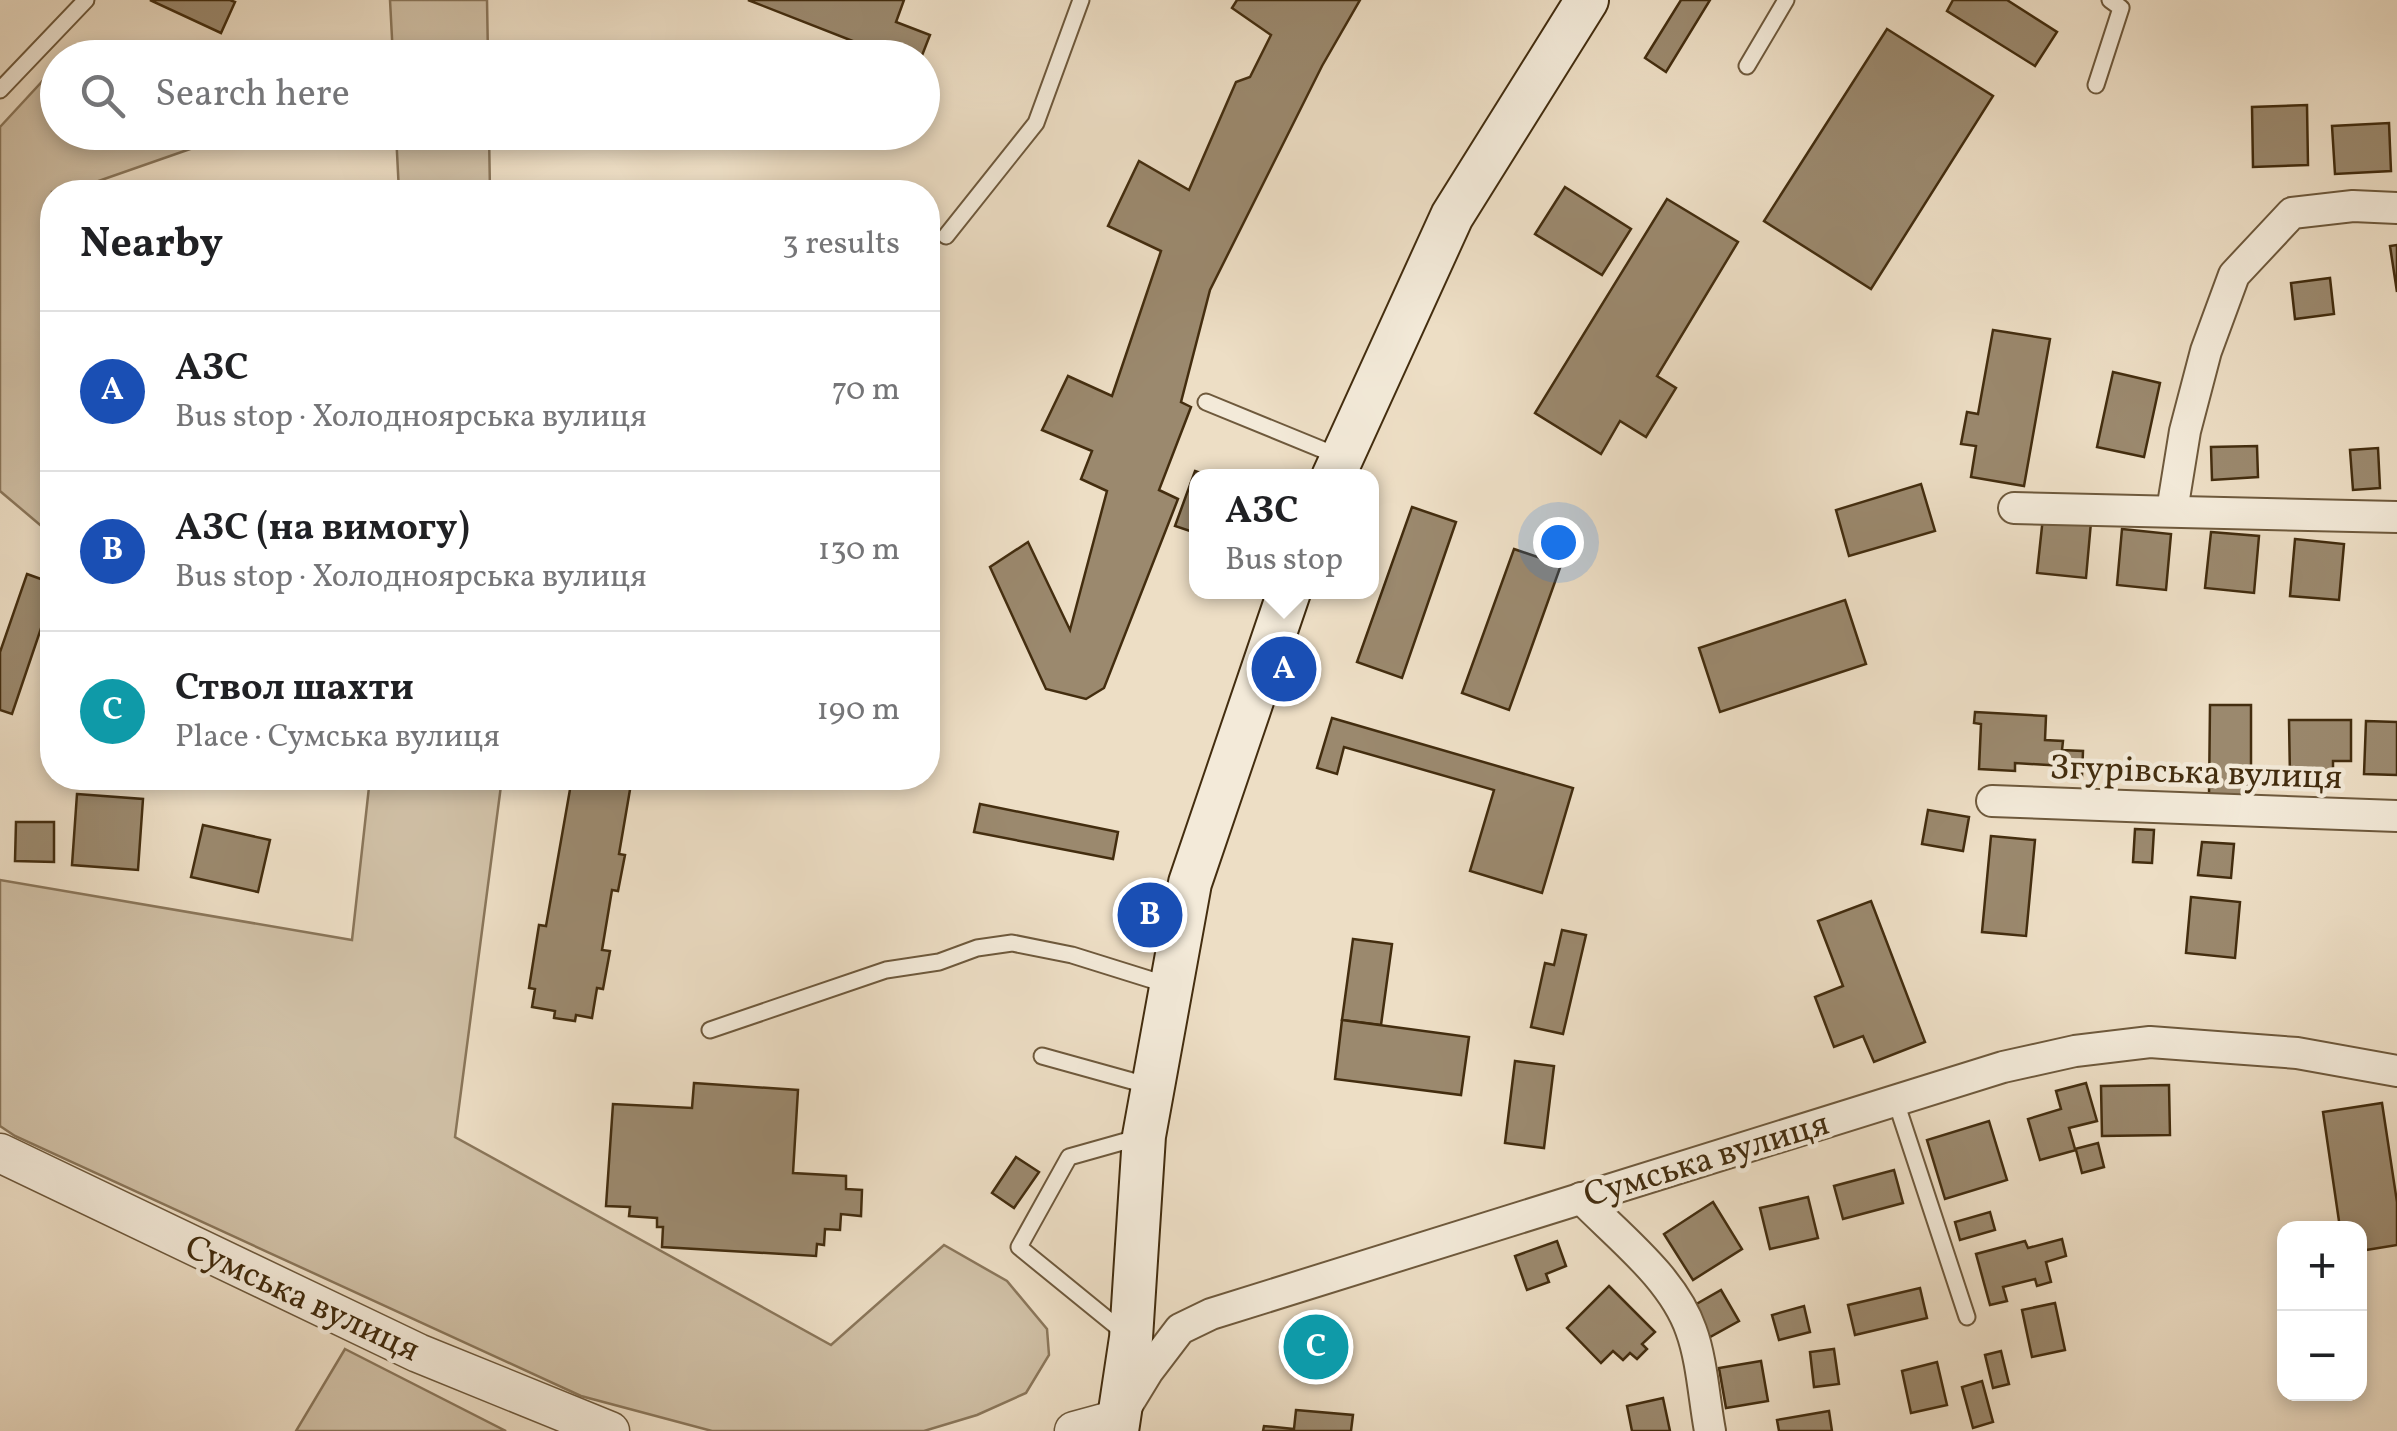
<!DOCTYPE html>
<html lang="en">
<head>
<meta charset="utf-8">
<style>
  body { margin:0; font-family:Vollkorn,serif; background:#f2f2f2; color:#202124 }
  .controls { position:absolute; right:30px; bottom:30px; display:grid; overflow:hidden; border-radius:20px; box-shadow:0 5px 15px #0003 }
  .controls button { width:90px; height:90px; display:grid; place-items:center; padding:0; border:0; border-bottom:2px solid #e0e0e0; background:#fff; color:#202124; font:50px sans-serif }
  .you { position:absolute; left:1558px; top:542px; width:35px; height:35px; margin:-25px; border:8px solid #fff; border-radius:50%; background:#1a73e8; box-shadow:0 0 0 15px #1a73e833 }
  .badge { display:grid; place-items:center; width:65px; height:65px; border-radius:50%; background:#0f766e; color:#fff; font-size:32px; font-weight:700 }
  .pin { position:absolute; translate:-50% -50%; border:5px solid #fff; box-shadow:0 2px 10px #0006 }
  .popup { position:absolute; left:1189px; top:469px; width:190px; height:130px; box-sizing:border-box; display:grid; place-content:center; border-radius:20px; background:#fff; filter:drop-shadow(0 2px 8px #0005); font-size:32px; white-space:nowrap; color:#757577 }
  .popup b { font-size:38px; color:#202124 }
  .popup::after { content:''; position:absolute; left:50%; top:100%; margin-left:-20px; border:20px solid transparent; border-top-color:#fff }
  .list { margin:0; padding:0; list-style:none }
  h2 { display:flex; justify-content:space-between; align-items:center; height:130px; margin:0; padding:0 40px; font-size:42px }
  h2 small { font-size:32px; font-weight:400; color:#757577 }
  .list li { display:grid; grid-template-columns:65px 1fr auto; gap:30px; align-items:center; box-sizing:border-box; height:160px; padding:0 40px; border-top:2px solid #e0e0e0 }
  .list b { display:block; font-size:38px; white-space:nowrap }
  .list p { margin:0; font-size:32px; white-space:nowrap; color:#757577 }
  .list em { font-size:32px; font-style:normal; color:#757577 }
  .icon { flex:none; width:55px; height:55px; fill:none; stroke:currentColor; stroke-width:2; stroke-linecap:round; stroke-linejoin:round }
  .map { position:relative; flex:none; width:2397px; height:1431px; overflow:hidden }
  .search { position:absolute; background:#fff; box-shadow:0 5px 15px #0003; left:40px; top:40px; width:900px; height:110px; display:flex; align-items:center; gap:25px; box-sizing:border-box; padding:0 35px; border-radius:55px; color:#757577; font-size:38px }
  .panel { position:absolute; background:#fff; box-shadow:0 5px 15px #0003; left:40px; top:180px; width:900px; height:610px; border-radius:40px }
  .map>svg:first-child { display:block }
  .green { fill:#d0c0a6; stroke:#8a765a; stroke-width:2.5 }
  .building { fill:#9b896e; stroke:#432d0f; stroke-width:2.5 }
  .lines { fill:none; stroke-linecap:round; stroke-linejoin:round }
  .service-casing { stroke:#6e593c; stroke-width:19 }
  .minor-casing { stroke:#6e593c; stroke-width:34 }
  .tertiary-casing { stroke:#6e593c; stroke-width:41 }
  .secondary-casing { stroke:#432d0f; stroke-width:46 }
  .service { stroke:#f3ead9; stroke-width:15 }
  .minor { stroke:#f3ead9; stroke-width:30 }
  .tertiary { stroke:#f3ead9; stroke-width:38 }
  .secondary { stroke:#f3ead9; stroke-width:42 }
  .labels { text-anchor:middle; stroke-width:9; stroke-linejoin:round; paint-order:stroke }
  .street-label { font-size:35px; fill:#432d0f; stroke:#f3ead9 }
</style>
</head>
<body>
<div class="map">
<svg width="2397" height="1431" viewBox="0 0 2397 1431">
  <rect width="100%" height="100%" fill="#eddec5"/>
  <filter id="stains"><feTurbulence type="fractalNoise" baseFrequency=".002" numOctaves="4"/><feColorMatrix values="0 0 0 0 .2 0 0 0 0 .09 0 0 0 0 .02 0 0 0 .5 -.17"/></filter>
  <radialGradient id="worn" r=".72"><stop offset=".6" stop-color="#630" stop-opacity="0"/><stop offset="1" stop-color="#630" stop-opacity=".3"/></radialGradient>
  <g class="green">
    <polygon points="390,0 487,0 488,57 393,57"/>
    <polygon points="49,74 57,74 58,132 236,133 84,186 81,192 52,192 52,535 0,491 0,127"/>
    <polygon points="396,133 489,133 490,192 399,192"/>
    <polygon points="370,778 502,778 455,1137 831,1345 944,1245 1007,1281 1047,1329 1049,1355 1026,1393 977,1415 924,1431 712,1431 581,1396 15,1136 0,1126 0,880 352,940"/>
    <polygon points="345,1349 506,1431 296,1431"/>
  </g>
  <g class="building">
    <polygon points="150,0 230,0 235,2 221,33"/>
    <polygon points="748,0 904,0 896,22 930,35 921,58 858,58 863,45"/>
    <polygon points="1237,0 1360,0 1322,66 1210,290 1181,402 1191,407 1159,490 1178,499 1104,688 1086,699 1046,689 990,567 1028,542 1070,630 1107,491 1081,479 1092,451 1042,430 1068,376 1112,396 1161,251 1108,226 1139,161 1189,190 1236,82 1250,77 1271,35 1232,8"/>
    <polygon points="1681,0 1710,0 1666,72 1645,58"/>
    <polygon points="1953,0 2007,0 2057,32 2035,66 1947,11"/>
    <polygon points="1887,29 1993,96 1871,289 1764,221"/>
    <polygon points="2307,105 2308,165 2253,167 2252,107"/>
    <polygon points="2389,123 2391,171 2335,174 2332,126"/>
    <polygon points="1565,187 1631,229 1602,275 1535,234"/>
    <polygon points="1667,199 1738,242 1657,376 1676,388 1646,437 1620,421 1601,454 1535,413"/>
    <polygon points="2397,245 2397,292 2390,246"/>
    <polygon points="2330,278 2334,314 2295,319 2291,283"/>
    <polygon points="1993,330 2050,339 2024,486 1971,477 1976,446 1961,444 1967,412 1978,414"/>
    <polygon points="2113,372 2160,383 2144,457 2097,447"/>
    <polygon points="2257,446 2258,477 2212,480 2211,447"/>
    <polygon points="2378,448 2380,488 2353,490 2350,450"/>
    <polygon points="1195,471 1211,477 1196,477 1196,533 1175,526"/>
    <polygon points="1921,484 1935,531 1849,556 1836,510"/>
    <polygon points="1412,507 1456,522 1402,678 1357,662"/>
    <polygon points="2043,517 2091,522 2086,578 2037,573"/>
    <polygon points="2122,529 2171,534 2166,590 2117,585"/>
    <polygon points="2211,532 2259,536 2254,593 2205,588"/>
    <polygon points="2295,539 2344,544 2339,600 2290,596"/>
    <polygon points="1514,549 1561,565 1509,710 1462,693"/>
    <polygon points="27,574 52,583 52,596 12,714 0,710 0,652"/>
    <polygon points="1845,600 1866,664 1720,712 1699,648"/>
    <polygon points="2210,705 2251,705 2251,798 2209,797"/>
    <polygon points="1975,712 2046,716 2045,740 2063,741 2062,750 2083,751 2082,776 2063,775 2064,766 2015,763 2015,771 1979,769 1981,724 1974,723"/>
    <polygon points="1332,718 1573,788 1542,893 1470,871 1494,790 1344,747 1337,774 1317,768"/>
    <polygon points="2289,720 2351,720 2351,761 2333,761 2333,777 2290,777"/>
    <polygon points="2366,721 2397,722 2397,775 2364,774"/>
    <polygon points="572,778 632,778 619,854 625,855 618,891 612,890 602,950 610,951 603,989 597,988 592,1018 576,1015 575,1021 554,1018 555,1011 532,1007 535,989 529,988 539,925 546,926"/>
    <polygon points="77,794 143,799 138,870 72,865"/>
    <polygon points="980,804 1118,832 1113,859 974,832"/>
    <polygon points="1928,810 1969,817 1963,851 1922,844"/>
    <polygon points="16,822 54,822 54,862 15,861"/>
    <polygon points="203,825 270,840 258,892 191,877"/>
    <polygon points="2135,829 2154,830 2152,863 2133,862"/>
    <polygon points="1991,836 2035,840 2026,936 1982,932"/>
    <polygon points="2202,842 2234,844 2231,878 2198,875"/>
    <polygon points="2191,897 2240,902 2235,958 2186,953"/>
    <polygon points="1871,901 1925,1042 1874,1062 1863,1036 1834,1047 1815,997 1843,986 1818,921"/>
    <polygon points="1562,930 1586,935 1563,1034 1531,1027 1545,963 1554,965"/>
    <polygon points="1353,939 1392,944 1381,1025 1342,1020"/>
    <polygon points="1342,1020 1469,1037 1461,1095 1335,1079"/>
    <polygon points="1515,1061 1554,1066 1544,1148 1505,1143"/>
    <polygon points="694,1083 798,1090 793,1173 846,1176 846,1189 862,1190 861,1216 841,1214 840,1230 825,1229 824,1245 817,1244 816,1256 662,1247 663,1227 657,1227 657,1218 629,1216 630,1207 606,1206 613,1104 692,1108"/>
    <polygon points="2086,1083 2097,1121 2069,1128 2075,1149 2098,1143 2104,1167 2082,1173 2076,1150 2040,1160 2028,1119 2061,1109 2056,1091"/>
    <polygon points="2169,1085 2170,1135 2102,1136 2101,1086"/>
    <polygon points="2382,1103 2397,1202 2397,1245 2360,1251 2360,1228 2340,1228 2323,1112"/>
    <polygon points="1989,1121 2007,1180 1945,1199 1927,1140"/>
    <polygon points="1016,1157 1039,1172 1014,1208 992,1193"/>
    <polygon points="1894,1170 1903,1203 1843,1219 1834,1186"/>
    <polygon points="1808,1197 1818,1238 1770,1249 1760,1208"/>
    <polygon points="1713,1202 1742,1249 1693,1280 1664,1234"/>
    <polygon points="1990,1212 1995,1230 1960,1240 1955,1222"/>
    <polygon points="2062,1239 2066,1256 2046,1262 2051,1282 2037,1286 2035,1279 2003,1287 2007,1301 1990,1305 1976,1254 2025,1241 2028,1248"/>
    <polygon points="1557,1241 1566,1266 1546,1274 1549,1282 1527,1290 1515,1256"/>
    <polygon points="1609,1286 1655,1332 1642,1344 1647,1349 1637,1359 1630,1353 1623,1360 1613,1351 1601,1363 1567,1328"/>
    <polygon points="1920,1288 1927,1318 1855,1335 1848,1305"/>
    <polygon points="1721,1290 1739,1321 1710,1337 1693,1306"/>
    <polygon points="2055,1303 2065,1350 2032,1357 2022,1310"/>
    <polygon points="1804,1306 1810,1332 1779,1340 1772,1315"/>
    <circle cx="1316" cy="1345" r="16"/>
    <polygon points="1834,1349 1839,1384 1814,1387 1810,1352"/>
    <polygon points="2001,1351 2009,1384 1993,1388 1985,1355"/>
    <polygon points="1761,1361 1768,1401 1726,1408 1719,1368"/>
    <polygon points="1937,1362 1947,1405 1911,1413 1902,1371"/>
    <polygon points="1982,1381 1993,1422 1973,1428 1962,1387"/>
    <polygon points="1663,1398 1670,1431 1632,1431 1627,1406"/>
    <polygon points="1296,1410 1353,1415 1351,1431 1263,1431 1264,1426 1294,1429"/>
    <polygon points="1829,1411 1832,1431 1779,1431 1777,1420"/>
  </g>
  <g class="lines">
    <defs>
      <g id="service">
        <polyline points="1747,66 1786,0"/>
        <polyline points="2096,85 2121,8 2110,0"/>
        <polyline points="0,90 86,0"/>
        <polyline points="946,236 1036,123 1081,0"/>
        <polyline points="1206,402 1338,456"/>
        <polyline points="710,1030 886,970 939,962 977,948 1012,943 1072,955 1168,985"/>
        <polyline points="1042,1056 1150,1086"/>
        <polyline points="1895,1099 1967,1317"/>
        <polyline points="1127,1335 1019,1247 1069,1157 1140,1137"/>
      </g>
      <g id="minor">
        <polyline points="2014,508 2397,517"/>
        <polyline points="2172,511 2185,431 2206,351 2234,275 2292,213 2353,206 2397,208"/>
        <polyline points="1992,801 2397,816"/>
        <path d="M 1581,1198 C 1619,1237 1673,1278 1691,1330 C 1702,1360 1704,1399 1710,1431"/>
        <polyline points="1126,1407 1148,1371 1180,1329 1211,1314 2003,1067 2075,1051 2150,1042 2297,1053 2397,1071"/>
      </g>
      <g id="tertiary">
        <polyline points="0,1153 418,1353 610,1431"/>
        <polyline points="1074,1431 1118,1419"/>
      </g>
      <g id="secondary">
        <polyline points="1333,477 1452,216 1587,0"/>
        <polyline points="1117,1431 1131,1338 1144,1136 1190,883 1289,592"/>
      </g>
    </defs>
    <use href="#service" class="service-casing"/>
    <use href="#minor" class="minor-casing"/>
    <use href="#tertiary" class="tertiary-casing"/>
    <use href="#secondary" class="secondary-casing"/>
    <use href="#service" class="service"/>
    <use href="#minor" class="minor"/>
    <use href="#tertiary" class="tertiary"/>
    <use href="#secondary" class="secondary"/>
  </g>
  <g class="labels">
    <g class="street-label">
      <text transform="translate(2196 771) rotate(2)" y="12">Згурівська вулиця</text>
      <text transform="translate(1706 1158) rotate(-17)" y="12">Сумська вулиця</text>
      <text transform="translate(303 1297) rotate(25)" y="12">Сумська вулиця</text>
    </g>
  </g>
  <rect width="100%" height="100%" filter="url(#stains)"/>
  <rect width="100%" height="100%" fill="url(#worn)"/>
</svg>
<div class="controls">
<button>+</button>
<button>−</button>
</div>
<div class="you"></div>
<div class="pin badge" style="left:1284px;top:669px;background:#1a4fb4">A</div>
<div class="popup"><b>АЗС</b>Bus stop</div>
<div class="pin badge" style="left:1150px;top:915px;background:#1a4fb4">B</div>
<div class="pin badge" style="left:1316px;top:1347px;background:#0f9aa8">C</div>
<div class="search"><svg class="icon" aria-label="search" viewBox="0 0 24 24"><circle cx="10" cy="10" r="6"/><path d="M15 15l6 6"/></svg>Search here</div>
<section class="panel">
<h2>Nearby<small>3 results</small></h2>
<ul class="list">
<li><span class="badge" style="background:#1a4fb4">A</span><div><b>АЗС</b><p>Bus stop · Холодноярська вулиця</p></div><em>70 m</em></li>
<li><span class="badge" style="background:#1a4fb4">B</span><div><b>АЗС (на вимогу)</b><p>Bus stop · Холодноярська вулиця</p></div><em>130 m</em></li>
<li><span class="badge" style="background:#0f9aa8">C</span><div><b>Ствол шахти</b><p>Place · Сумська вулиця</p></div><em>190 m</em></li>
</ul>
</section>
</div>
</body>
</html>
